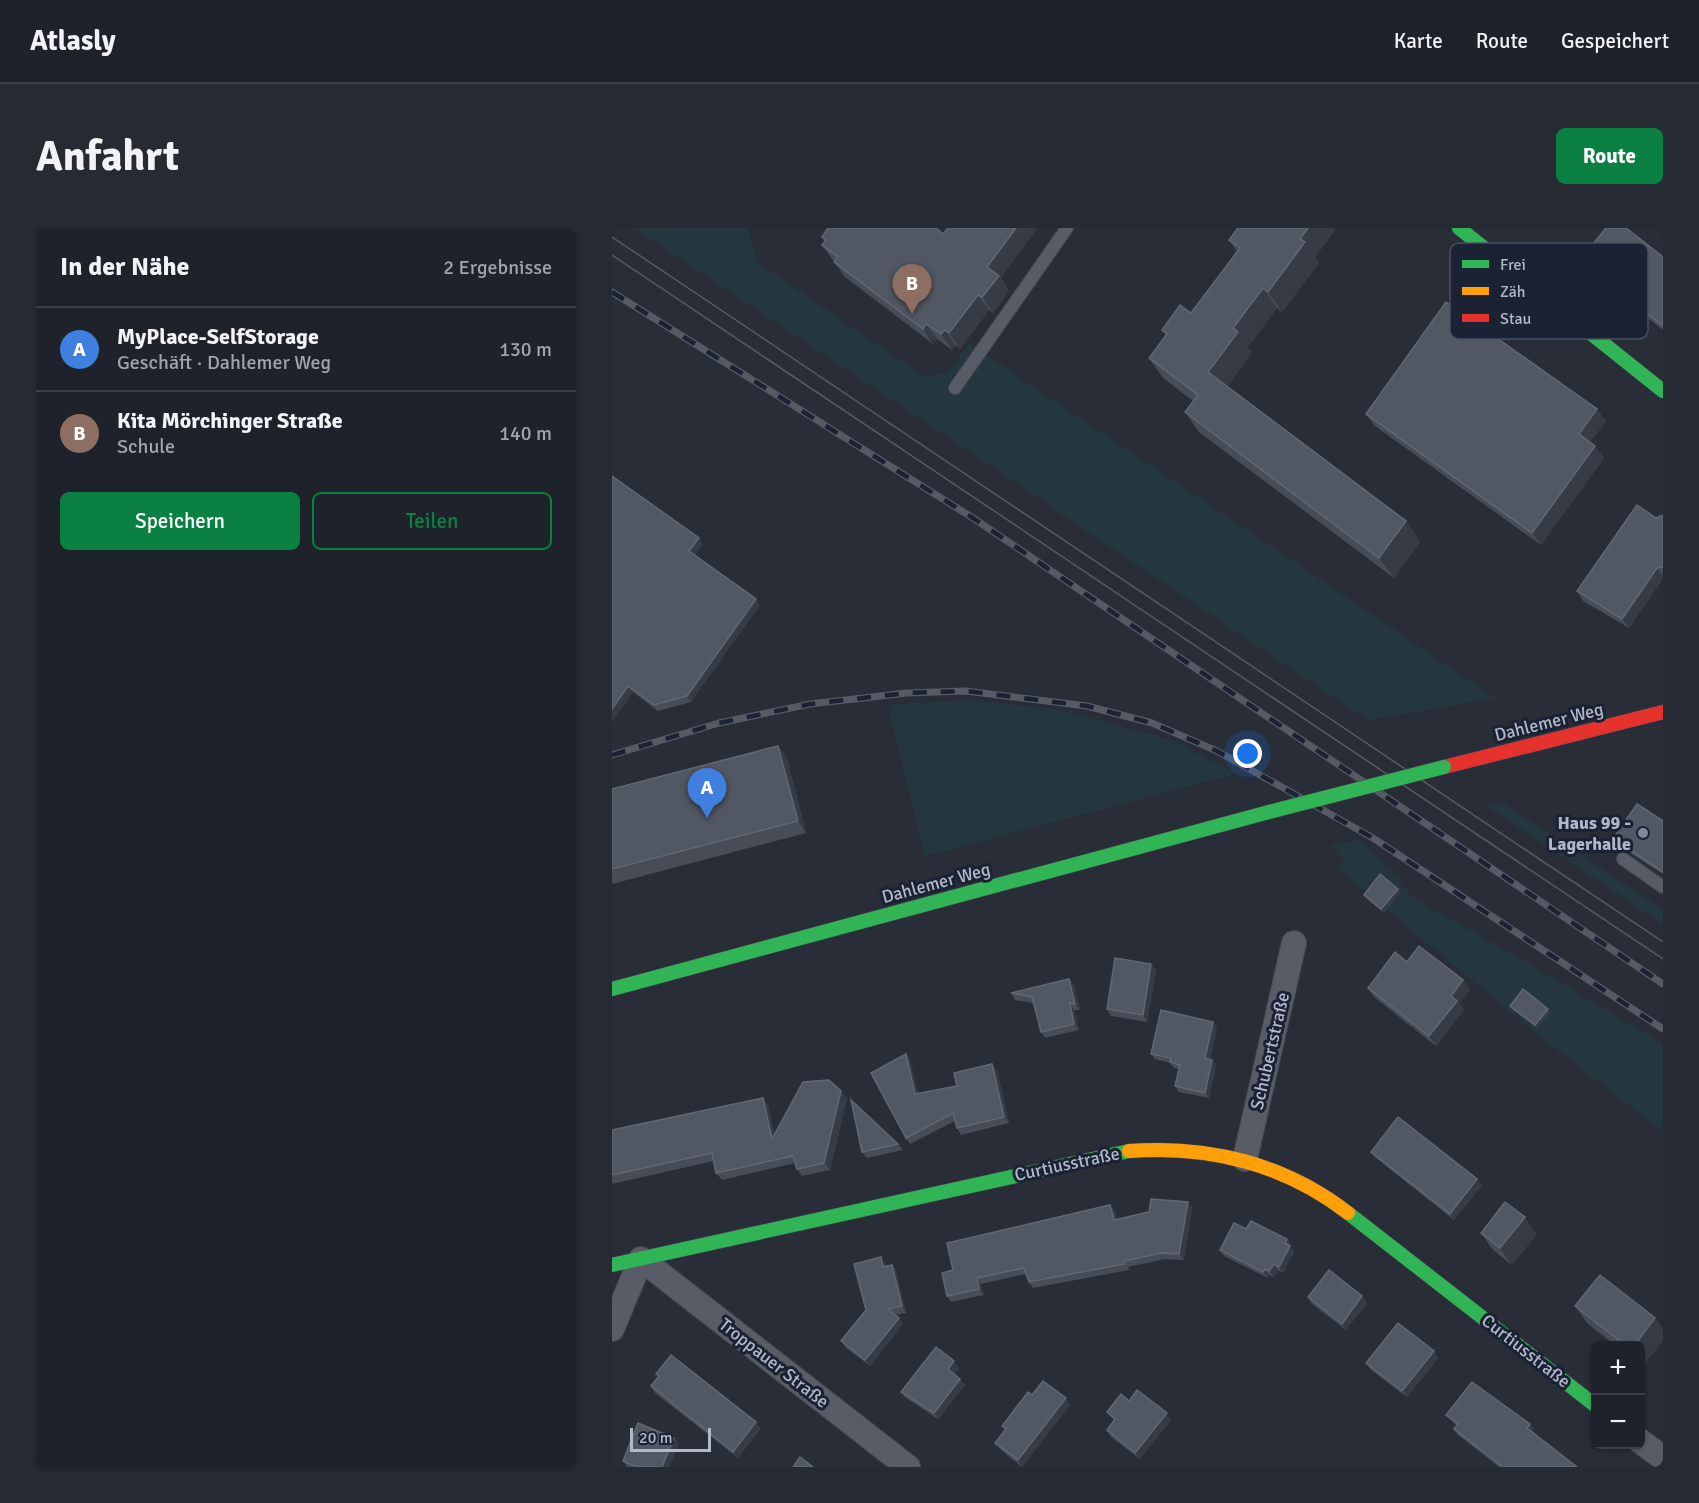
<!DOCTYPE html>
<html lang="de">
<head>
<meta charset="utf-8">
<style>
  body { margin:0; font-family:Signika,sans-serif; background:#262a32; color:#f1f3f6 }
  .controls { position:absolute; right:18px; bottom:18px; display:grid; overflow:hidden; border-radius:9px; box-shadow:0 2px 4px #0004 }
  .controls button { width:54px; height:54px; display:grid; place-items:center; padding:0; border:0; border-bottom:2px solid #3c3f47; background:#1e222a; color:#f1f3f6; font:30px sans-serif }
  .scale { position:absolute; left:18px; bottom:15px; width:81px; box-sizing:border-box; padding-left:6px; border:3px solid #b1b8ca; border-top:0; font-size:16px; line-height:21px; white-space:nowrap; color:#b1b8ca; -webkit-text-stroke:4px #1a2234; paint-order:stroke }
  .you { position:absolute; left:636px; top:526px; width:21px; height:21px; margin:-15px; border:4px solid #fff; border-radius:50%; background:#1a73e8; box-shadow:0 0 0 9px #1a73e833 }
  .badge { display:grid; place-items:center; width:39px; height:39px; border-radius:50%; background:#0b8043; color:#fff; font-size:20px; font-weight:700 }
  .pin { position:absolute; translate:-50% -50px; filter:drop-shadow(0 2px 3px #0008) }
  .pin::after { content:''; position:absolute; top:32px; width:21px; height:18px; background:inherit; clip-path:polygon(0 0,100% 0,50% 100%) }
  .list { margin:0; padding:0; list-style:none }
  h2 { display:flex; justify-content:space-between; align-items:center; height:78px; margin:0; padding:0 24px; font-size:26px }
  h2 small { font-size:20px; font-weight:400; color:#a1a4a8 }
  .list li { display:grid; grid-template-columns:39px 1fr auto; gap:18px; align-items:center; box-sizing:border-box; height:84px; padding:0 24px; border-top:2px solid #3c3f47 }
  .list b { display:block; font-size:22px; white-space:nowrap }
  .list p { margin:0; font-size:20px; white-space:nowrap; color:#a1a4a8 }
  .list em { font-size:20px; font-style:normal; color:#a1a4a8 }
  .actions { display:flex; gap:12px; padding:18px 24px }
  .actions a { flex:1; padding:14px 0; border:2px solid #0b8043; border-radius:9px; text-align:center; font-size:21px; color:#0b8043 }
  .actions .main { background:#0b8043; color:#fff }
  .map { position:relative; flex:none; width:1051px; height:1239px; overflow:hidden; border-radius:9px }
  header { display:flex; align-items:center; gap:36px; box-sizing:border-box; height:84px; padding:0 30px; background:#1e222a; border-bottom:2px solid #3c3f47 }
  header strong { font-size:28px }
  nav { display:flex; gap:33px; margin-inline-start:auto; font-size:21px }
  .intro { display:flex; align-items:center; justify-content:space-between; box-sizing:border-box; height:144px; padding:0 36px }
  h1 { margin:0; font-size:42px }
  .button { padding:15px 27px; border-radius:9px; background:#0b8043; color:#fff; font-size:21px; font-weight:700 }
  main { display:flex; gap:36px; padding:0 36px }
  aside { flex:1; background:#1e222a; border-radius:9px; box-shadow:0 2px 4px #0004 }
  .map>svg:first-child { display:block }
  .green { fill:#24373f }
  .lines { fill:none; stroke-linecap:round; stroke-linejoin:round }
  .lane-casing { stroke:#444851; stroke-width:14 }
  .street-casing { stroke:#444851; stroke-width:26 }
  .fast-casing { stroke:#444851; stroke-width:15 }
  .slow-casing { stroke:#444851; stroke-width:15 }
  .jam-casing { stroke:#444851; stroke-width:15 }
  .lane { stroke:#585c66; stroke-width:12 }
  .street { stroke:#585c66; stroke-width:24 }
  .fast { stroke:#30b455; stroke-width:14 }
  .slow { stroke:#ff9f0a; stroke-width:14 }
  .jam { stroke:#e5322d; stroke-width:14 }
  .tram { stroke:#575a64; stroke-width:1.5 }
  .rail-casing { stroke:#575a64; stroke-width:7 }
  .rail { stroke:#1a2234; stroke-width:4.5; stroke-dasharray:14; stroke-linecap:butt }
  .fast-bridge-casing { stroke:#444851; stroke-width:15; stroke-linecap:butt }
  .fast-bridge { stroke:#30b455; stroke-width:14 }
  .wall { fill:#474c57 }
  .shaded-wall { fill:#363b45 }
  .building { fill:#525863; stroke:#616773; stroke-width:1.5 }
  .poi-dot { fill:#818797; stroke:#1a2234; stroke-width:2 }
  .labels { text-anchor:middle; stroke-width:6; stroke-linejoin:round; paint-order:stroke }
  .street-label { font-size:18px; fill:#b1b8ca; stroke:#1a2234 }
  .poi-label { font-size:18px; font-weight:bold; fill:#b1b8ca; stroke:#1a2234; text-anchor:end }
  .key { fill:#1a2234; stroke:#474f61; stroke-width:1.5 }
  .key-label { font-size:16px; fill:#b1b8ca }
</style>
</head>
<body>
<header>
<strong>Atlasly</strong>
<nav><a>Karte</a><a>Route</a><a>Gespeichert</a></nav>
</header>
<div class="intro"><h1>Anfahrt</h1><a class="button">Route</a></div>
<main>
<aside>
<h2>In der Nähe<small>2 Ergebnisse</small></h2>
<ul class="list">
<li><span class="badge" style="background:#3f7fe0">A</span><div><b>MyPlace-SelfStorage</b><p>Geschäft · Dahlemer Weg</p></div><em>130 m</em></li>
<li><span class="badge" style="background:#8d6e63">B</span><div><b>Kita Mörchinger Straße</b><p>Schule</p></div><em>140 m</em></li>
</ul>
<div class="actions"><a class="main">Speichern</a><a>Teilen</a></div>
</aside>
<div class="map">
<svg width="1051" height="1239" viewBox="0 0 1051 1239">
  <rect width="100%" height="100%" fill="#282d38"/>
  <g class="green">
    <polygon points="23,0 136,0 146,35 314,149 335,145 357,115 884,470 756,492"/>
    <polygon points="355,472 444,481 557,511 624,546 313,628 276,477"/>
    <polygon points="889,574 1051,682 1051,696 873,577"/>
    <polygon points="747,611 803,671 911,732 1051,816 1051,904 931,811 723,639 733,633 719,618"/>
  </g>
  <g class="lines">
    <defs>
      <g id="lane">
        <polyline points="343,160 455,0"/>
        <polyline points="1011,631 1051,659"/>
      </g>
      <g id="street">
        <polyline points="633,931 682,715"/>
        <polyline points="0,1101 29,1031 296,1239"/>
        <polyline points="1028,1213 1051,1230"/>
      </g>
      <g id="fast">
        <polyline points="847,0 1051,163"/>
        <polyline points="0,761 657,584"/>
        <polyline points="736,985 984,1178"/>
        <polyline points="0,1037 517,923"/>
      </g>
      <path id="slow" d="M 517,923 C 597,917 673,936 736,985"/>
      <polyline id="jam" points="832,539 1051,484"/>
    </defs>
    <use href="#lane" class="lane-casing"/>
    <use href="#street" class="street-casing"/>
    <use href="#fast" class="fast-casing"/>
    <use href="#slow" class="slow-casing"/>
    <use href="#jam" class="jam-casing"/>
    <use href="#lane" class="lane"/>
    <use href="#street" class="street"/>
    <use href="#fast" class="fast"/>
    <use href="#slow" class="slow"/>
    <use href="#jam" class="jam"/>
    <g class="tram">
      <polyline points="0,9 1051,714"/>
      <polyline points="0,27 1051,731"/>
    </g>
    <defs>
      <g id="rail">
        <polyline points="0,64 361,290 1051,756"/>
        <polyline points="0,527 107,495 198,476 295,465 354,463 475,478 540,495 605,523 761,610 1051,801"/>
      </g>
    </defs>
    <use href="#rail" class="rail-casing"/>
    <use href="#rail" class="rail"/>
    <defs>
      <polyline id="fast-bridge" points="657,584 832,539"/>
    </defs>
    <use href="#fast-bridge" class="fast-bridge-casing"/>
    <use href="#fast-bridge" class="fast-bridge"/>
  </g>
  <g class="wall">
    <polygon points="723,2 703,29 707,35 670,84 665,80 636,119 640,124 615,159 794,293 808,314 782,350 587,204 573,184 581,173 551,150 537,130 554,107 550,102 579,85 625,24 617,12"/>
    <polygon points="331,6 389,50 397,63 381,85 377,82 348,121 343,117 340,122 325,111 321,116 233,49 210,17 213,14 210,9"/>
    <polygon points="1051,29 1051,102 975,42 968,32"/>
    <polygon points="754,186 994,193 978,214 983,218 992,230 929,317 763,198"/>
    <polygon points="0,248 91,316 83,327 144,371 148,377 79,474 46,483 21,464 0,493"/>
    <polygon points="1051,287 1051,350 1017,400 971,373 965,363 1044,290"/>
    <polygon points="166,518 175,530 194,605 0,656 0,561"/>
    <polygon points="1051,593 1051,646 1004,616 1001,611"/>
    <polygon points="786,661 788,664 772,685 754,670 752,667"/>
    <polygon points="795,734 851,752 858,762 847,775 852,782 824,818 762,769 756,760"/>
    <polygon points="539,736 544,743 535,794 499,788 495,781"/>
    <polygon points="457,751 462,757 468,782 462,782 467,802 433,810 429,804 422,775 403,772 399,765"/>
    <polygon points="898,778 936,781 938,784 925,800 900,781"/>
    <polygon points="605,800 598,831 600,832 604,837 597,870 567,864 563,858 567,841 562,840 558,835 543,831 539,826"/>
    <polygon points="294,826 298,832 306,866 345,858 385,842 397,895 349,907 345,900 343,893 298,916 294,910"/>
    <polygon points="235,870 218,942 190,948 185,941 183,935 110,952 104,945 102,933 0,956 0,902 156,877 162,907"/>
    <polygon points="286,916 291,922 255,930 250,924"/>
    <polygon points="759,924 865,951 870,957 842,992 764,930"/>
    <polygon points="576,974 580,980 572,1032 553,1031 516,1039 517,1042 421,1060 417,1054 414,1046 369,1056 372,1067 339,1074 335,1068 341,1042 498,977 503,983 505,991"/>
    <polygon points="634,1001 675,1011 679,1017 678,1019 682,1024 671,1045 666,1042 662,1049 657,1047 656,1050 612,1028 608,1022"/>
    <polygon points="869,1005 925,1006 900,1037 881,1022"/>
    <polygon points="273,1035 274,1038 280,1037 284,1043 294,1085 283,1087 287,1090 291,1096 258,1138 234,1120 229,1113 254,1082"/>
    <polygon points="750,1068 755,1075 734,1102 700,1076 696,1069"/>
    <polygon points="963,1078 1043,1090 1051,1101 1051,1112 1031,1138 1029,1136 1029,1118 1004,1118 975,1095"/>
    <polygon points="822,1123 826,1130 795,1169 759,1142 754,1135"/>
    <polygon points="347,1140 342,1146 353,1157 326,1191 294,1170 289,1164"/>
    <polygon points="44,1146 149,1200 126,1230 43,1165 39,1158 46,1149"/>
    <polygon points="420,1167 458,1177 410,1239 388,1221 383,1215 393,1202 390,1198"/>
    <polygon points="517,1173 559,1192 528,1231 499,1209 495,1202 502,1192 495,1184"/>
    <polygon points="834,1187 918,1196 922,1201 920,1204 965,1239 887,1239 846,1207 842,1201 845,1198"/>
    <polygon points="62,1210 67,1216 57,1239 15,1239 11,1233"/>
  </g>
  <g class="shaded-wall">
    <polygon points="404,0 426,0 389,50 397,63 381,85 370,69 375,39"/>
    <polygon points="696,0 722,0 723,2 703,29 707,35 670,84 656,64 688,11"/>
    <polygon points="651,60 665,80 636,119 640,124 610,165 596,144 621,100"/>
    <polygon points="366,67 377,82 348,121 337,105"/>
    <polygon points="314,96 325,111 321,116 311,101"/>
    <polygon points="333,102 343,117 340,122 329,106"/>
    <polygon points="985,181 994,193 975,218 967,206"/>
    <polygon points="983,218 992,230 929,317 920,305"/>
    <polygon points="794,293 808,314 782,350 767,330"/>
    <polygon points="87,310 91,316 81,329 77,323"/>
    <polygon points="1045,340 1051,348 1051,350 1017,400 1010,391"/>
    <polygon points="144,371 148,377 79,474 75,468"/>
    <polygon points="16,458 21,464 0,493 0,481"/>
    <polygon points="166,518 175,530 194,605 186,593"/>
    <polygon points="786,661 788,664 772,685 769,681"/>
    <polygon points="539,736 544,743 535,794 531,787"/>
    <polygon points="457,751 462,757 468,782 463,776"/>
    <polygon points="851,752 858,762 847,775 852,782 824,818 817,808 839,768"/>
    <polygon points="458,775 462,782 467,802 462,796"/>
    <polygon points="936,781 938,784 925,800 923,797"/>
    <polygon points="601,794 605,800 597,836 593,830"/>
    <polygon points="294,826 298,832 308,873 303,866"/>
    <polygon points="600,832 604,837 597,870 593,865"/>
    <polygon points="380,836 385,842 397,895 392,889"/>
    <polygon points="229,863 235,870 218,942 212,935"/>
    <polygon points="151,870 156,877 165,918 160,911"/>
    <polygon points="865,951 870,957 842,992 838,986"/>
    <polygon points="576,974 580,980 572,1032 567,1026"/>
    <polygon points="498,977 503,983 507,998 502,992"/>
    <polygon points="913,989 925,1006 900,1037 888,1020"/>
    <polygon points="675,1011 679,1017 678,1019 682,1024 671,1045 667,1039 673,1015"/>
    <polygon points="269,1029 273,1035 275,1045 271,1039"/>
    <polygon points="662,1036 666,1042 662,1049 657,1043"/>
    <polygon points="280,1037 284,1043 294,1085 290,1078"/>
    <polygon points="653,1041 657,1047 656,1050 651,1044"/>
    <polygon points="365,1050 369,1056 372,1067 367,1061"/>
    <polygon points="750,1068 755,1075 734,1102 730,1096"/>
    <polygon points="287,1090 291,1096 258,1138 253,1132"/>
    <polygon points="1043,1090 1051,1101 1051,1112 1031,1138 1029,1134 1029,1118 1022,1118"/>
    <polygon points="822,1123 826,1130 795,1169 790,1163"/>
    <polygon points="342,1133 347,1140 340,1148 336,1141"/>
    <polygon points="348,1151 353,1157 326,1191 322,1185"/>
    <polygon points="454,1170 458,1177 410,1239 406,1232"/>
    <polygon points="555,1185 559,1192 528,1231 523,1225"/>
    <polygon points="144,1194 149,1200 126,1230 121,1224"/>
    <polygon points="918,1196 922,1201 919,1206 915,1200"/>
    <polygon points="62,1210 67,1216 57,1239 50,1239"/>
  </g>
  <g class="building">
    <polygon points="216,0 324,0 331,6 336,0 404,0 375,39 387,48 370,69 366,67 337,105 333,102 329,106 314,96 311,101 222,34 226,29 210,17 214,12 210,9"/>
    <polygon points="626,0 696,0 688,11 693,14 656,64 651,60 621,100 626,104 596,144 794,293 767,330 573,184 586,167 537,130 555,106 550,102 568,77 579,85 628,20 617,12"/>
    <polygon points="994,0 1014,0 1051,29 1051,98 968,32"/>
    <polygon points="834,74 985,181 967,206 983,218 920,305 754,186"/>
    <polygon points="0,248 87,310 77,323 144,371 75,468 42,477 16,458 0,481"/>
    <polygon points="1025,277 1044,290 1051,287 1051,339 1045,340 1010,391 965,363"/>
    <polygon points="166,518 186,593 0,641 0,561"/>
    <polygon points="1025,576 1051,593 1051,644 1001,611"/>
    <polygon points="768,646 786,661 769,681 752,667"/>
    <polygon points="807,718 851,752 839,768 845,773 817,808 756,760 783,724 795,734"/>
    <polygon points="503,730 539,736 531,787 495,781"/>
    <polygon points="457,751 463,776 458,775 462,796 429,804 420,769 399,765"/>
    <polygon points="911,761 936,781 923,797 898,778"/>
    <polygon points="549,782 601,794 593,830 600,832 593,865 563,858 568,837 558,834 559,830 539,826"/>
    <polygon points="294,826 303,866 345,858 342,845 380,836 392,889 345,900 341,885 294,910 259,845"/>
    <polygon points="217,852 229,863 212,935 185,941 181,928 104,945 100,925 0,947 0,902 151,870 160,911 191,854"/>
    <polygon points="239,872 286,916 250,924"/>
    <polygon points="786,889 865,951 838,986 759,924"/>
    <polygon points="539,971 576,974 567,1026 549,1025 512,1033 512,1036 417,1054 412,1040 365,1050 367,1061 335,1068 330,1045 341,1042 335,1015 498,977 502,992 537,984"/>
    <polygon points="893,974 913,989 888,1020 869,1005"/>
    <polygon points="639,993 675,1011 673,1015 678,1018 667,1039 662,1036 657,1043 653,1041 651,1044 608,1022 622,995 634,1001"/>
    <polygon points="269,1029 271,1039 280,1037 290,1078 276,1081 287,1090 253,1132 229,1113 254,1082 242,1036"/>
    <polygon points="717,1042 750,1068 730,1096 696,1069"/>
    <polygon points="988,1047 1043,1090 1022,1118 1014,1118 963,1078"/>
    <polygon points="786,1095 822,1123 790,1163 754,1135"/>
    <polygon points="324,1119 342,1133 336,1141 348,1151 322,1185 289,1164"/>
    <polygon points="59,1127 144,1194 121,1224 39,1158 47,1148 44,1146"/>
    <polygon points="431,1153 454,1170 406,1232 383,1215 394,1201 390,1198 416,1164 420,1167"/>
    <polygon points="860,1154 918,1196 915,1200 965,1239 891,1239 842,1201 846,1196 834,1187"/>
    <polygon points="525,1162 555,1185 523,1225 495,1202 503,1191 495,1184 509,1166 517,1173"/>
    <polygon points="26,1195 62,1210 50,1239 25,1239 11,1233"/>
    <polygon points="188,1229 201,1239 181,1239"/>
  </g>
  <circle class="poi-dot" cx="1031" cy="605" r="6"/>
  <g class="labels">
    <g class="street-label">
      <text transform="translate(937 494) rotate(-14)" y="6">Dahlemer Weg</text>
      <text transform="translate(324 655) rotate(-15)" y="6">Dahlemer Weg</text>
      <text transform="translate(658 823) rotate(-77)" y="6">Schubertstraße</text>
      <text transform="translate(455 936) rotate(-12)" y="6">Curtiusstraße</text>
      <text transform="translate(914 1123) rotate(38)" y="6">Curtiusstraße</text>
      <text transform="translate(162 1135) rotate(38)" y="6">Troppauer Straße</text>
    </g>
    <g class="poi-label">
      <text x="1019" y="601">Haus 99 -<tspan x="1019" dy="21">Lagerhalle</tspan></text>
    </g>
  </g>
  <rect x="838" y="15" width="198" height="96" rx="9" class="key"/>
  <rect x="850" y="32" width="27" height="8" fill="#30b455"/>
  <rect x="850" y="59" width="27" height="8" fill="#ff9f0a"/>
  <rect x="850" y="86" width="27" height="8" fill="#e5322d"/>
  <g class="key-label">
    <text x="888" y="42">Frei</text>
    <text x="888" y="69">Zäh</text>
    <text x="888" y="96">Stau</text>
  </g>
</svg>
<div class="controls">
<button>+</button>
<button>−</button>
</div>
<div class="scale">20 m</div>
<div class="you"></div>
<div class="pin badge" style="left:95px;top:590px;background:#3f7fe0">A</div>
<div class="pin badge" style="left:300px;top:86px;background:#8d6e63">B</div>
</div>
</main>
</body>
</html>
